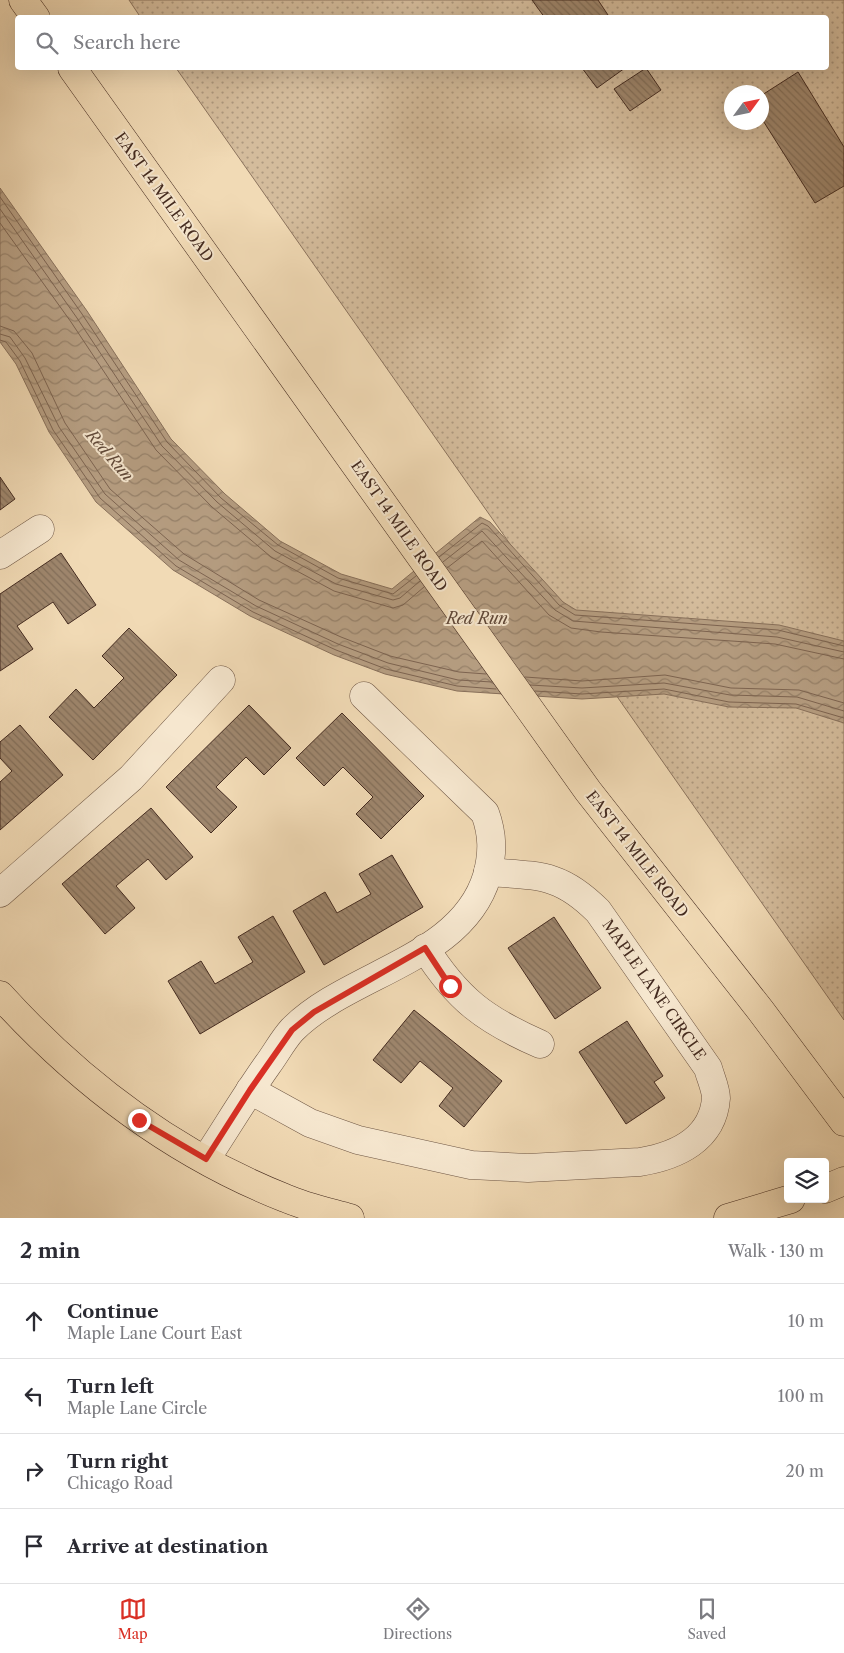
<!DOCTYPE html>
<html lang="en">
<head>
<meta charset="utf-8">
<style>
  body { margin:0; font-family:"Libre Caslon Text",serif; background:#f7f7f7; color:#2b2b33 }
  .controls { position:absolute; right:15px; bottom:15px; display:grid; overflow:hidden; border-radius:5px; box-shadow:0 5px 20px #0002 }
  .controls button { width:45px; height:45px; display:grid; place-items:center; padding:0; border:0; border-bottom:1px solid #e1e1e2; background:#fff; color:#2b2b33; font:25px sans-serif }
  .compass { position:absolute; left:724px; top:85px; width:45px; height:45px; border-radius:50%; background:#fff; box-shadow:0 5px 20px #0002; rotate:57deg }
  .stop { position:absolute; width:15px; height:15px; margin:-11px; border:4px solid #d93025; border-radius:50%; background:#fff }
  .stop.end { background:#d93025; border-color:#fff; box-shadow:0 1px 5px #0008 }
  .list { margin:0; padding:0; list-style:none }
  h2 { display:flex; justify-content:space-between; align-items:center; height:65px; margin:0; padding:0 20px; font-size:21px }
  h2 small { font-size:16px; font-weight:400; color:#7c7c81 }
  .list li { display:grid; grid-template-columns:32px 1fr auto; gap:15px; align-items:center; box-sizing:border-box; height:75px; padding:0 20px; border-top:1px solid #e1e1e2 }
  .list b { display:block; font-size:19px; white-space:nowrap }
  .list p { margin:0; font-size:16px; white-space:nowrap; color:#7c7c81 }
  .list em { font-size:16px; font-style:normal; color:#7c7c81 }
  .icon { flex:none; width:28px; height:28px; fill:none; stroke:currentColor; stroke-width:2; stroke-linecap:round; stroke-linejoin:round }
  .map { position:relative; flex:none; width:844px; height:1218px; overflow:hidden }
  .search { position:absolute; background:#fff; box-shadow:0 5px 20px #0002; left:15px; right:15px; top:15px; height:55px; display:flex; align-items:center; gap:12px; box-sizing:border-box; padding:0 18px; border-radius:5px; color:#7c7c81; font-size:19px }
  .sheet { height:365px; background:#fff }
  nav { display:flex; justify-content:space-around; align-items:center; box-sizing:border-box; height:70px; border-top:1px solid #e1e1e2; background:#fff; font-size:14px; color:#7c7c81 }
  nav a { display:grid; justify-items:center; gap:2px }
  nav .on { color:#d93025 }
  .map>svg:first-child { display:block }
  .grass { fill:url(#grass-dots); stroke:#8c745e; fill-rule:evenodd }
  .water { fill:url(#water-waves); stroke:#88705b }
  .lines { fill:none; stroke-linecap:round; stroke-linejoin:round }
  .shore { stroke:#7d6451; stroke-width:1 }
  .building { fill:url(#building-back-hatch); stroke:#442b20 }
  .minor-casing { stroke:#6f5745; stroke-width:29 }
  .major-casing { stroke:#442b20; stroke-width:29 }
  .minor { stroke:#f6e7cf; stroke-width:28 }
  .major { stroke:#f1dab5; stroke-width:28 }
  .route { stroke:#d93025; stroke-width:6 }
  .labels { text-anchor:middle; stroke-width:4; stroke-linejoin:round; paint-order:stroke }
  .street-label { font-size:15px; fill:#442b20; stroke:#f6e7cf }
  .water-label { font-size:16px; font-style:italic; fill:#604838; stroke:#f6e7cf }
</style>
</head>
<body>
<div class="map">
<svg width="844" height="1218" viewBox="0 0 844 1218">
  <defs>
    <pattern id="grass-dots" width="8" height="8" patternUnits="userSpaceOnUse" patternTransform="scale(1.25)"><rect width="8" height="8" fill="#d4bc9c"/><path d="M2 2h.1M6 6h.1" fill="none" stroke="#ae997f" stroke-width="1.8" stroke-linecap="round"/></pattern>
    <pattern id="water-waves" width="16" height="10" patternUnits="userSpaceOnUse" patternTransform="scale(1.25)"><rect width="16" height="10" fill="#b69e82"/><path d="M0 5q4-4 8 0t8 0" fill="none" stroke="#96816a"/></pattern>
    <pattern id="building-back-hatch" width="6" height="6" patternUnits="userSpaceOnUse" patternTransform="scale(1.25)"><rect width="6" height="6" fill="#9e866d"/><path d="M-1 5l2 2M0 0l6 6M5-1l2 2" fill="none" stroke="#826e59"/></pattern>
  </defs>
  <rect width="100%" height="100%" fill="#f1dab5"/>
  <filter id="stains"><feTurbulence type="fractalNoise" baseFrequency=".004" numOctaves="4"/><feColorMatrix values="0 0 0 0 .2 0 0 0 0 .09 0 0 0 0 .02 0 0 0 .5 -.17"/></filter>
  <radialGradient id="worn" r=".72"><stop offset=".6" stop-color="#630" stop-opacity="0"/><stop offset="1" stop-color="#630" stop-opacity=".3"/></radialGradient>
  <path class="grass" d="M 129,0 L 844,0 L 844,1020 L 176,68 L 826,68 L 826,18 L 141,18 ZM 732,92 L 762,92 L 762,122 L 732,122 Z"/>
  <polygon class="water" points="0,188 87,311 171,439 225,494 280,541 341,574 392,589 480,517 490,522 563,602 576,610 779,625 844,641 844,723 796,708 729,707 664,694 582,699 457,691 385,674 334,655 250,616 173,570 96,502 49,432 16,364 0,342"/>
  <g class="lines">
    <g class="shore">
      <polyline points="0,197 82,314 167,442 221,498 278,545 338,578 393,594 416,576"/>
      <polyline points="0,209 77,318 162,446 217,502 275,551 336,584 393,600 400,598 420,581"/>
      <polyline points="0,223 71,322 156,450 212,507 271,557 334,591 393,608 403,605 424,587"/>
      <polyline points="0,326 14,331 32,353 65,423 110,489 184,554 259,600 341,637 390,656 459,672 486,674"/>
      <polyline points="0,334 10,337 25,358 59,427 105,494 179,560 256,606 338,644 388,663 458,680 492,682"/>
      <polyline points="0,340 6,342 20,361 53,430 100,498 176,566 253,612 336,650 386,669 457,686 496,689"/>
      <polyline points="439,557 482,523 488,526 559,605 575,615 778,630 844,646"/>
      <polyline points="443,562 482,531 555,610 573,621 777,637 844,652"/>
      <polyline points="447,568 482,541 549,615 571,628 601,632 775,644 844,659"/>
      <polyline points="525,677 582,681 665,675 731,688 799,690 844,703"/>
      <polyline points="530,685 582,688 664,683 730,695 797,697 844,711"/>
      <polyline points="535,691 582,694 664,689 729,702 796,704 844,718"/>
    </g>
  </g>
  <g class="building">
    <polygon points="532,0 598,0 610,18 545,18"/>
    <polygon points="582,68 625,68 597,88"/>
    <polygon points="646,68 661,90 630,111 614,89"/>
    <polygon points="798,72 844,147 844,186 815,203 762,119 762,95"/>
    <polygon points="0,477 15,499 0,510"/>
    <polygon points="61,553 96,605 68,624 53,602 17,626 33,649 0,671 0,594"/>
    <polygon points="129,628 177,675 93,760 49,717 76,689 94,708 124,678 102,656"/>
    <polygon points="249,705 291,748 264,775 246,757 216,787 237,807 211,833 166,787"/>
    <polygon points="342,713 424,796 381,839 356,814 373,797 343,767 324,786 296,758"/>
    <polygon points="20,725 63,775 0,830 0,782 12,771 0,758 0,742"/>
    <polygon points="151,808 193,857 166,880 148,859 116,886 135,908 105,934 62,884"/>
    <polygon points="392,855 423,907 324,965 293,911 325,892 337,913 371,894 359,874"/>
    <polygon points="273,916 305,972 200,1034 168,981 201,961 215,984 253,962 238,937"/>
    <polygon points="554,917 601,988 555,1019 508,948"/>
    <polygon points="414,1010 502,1081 464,1127 439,1106 453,1088 420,1061 401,1083 373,1060"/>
    <polygon points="627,1021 663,1076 654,1082 665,1098 626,1124 579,1052"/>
  </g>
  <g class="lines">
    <defs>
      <g id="minor">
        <polyline points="0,555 40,529"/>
        <polyline points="0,893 131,778 221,680"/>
        <path d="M 425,948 C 457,999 485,1020 540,1044"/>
        <path d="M 250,1090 L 310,1123 L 358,1140 L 471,1165 L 528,1168 L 640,1162 C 676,1156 713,1140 716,1098 C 716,1089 710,1076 708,1068 L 598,911 C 560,873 539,876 488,872"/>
        <path d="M 206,1159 C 227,1127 246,1095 268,1064 C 276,1053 283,1040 292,1030 C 348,973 462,960 487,876 C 493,853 493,835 485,813 L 364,696"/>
      </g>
      <g id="major">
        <polyline points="23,0 36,18"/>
        <polyline points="72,68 588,791 761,1011 844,1122"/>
        <path d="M 0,995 C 79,1082 174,1154 285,1198 C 306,1207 329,1212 350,1218"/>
        <polyline points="825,1189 844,1181"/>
        <polyline points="728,1218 791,1199"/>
      </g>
    </defs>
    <use href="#minor" class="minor-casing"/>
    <use href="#major" class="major-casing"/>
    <use href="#minor" class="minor"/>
    <use href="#major" class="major"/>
  </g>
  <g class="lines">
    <polyline class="route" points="139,1120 206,1159 250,1090 292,1030 314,1012 425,948 450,986"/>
  </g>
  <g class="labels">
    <g class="street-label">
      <text transform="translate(164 197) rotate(54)" y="5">EAST 14 MILE ROAD</text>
      <text transform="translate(399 526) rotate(55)" y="5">EAST 14 MILE ROAD</text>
      <text transform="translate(637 854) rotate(52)" y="5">EAST 14 MILE ROAD</text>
      <text transform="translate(654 990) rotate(55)" y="5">MAPLE LANE CIRCLE</text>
    </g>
    <g class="water-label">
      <text transform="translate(110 455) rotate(49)" y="6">Red Run</text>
      <text x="477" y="624">Red Run</text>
    </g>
  </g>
  <rect width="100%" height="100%" filter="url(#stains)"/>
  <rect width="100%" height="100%" fill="url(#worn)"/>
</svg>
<div class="controls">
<button><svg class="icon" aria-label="layers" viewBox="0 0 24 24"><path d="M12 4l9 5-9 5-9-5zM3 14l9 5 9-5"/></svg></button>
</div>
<svg class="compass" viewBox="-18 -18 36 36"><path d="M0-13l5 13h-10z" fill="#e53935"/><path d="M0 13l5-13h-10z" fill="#7c7c81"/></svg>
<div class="stop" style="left:450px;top:986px"></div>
<div class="stop end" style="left:139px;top:1120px"></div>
<div class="search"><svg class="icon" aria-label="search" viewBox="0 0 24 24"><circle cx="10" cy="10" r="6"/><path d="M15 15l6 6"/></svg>Search here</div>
</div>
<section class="sheet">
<h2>2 min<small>Walk · 130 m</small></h2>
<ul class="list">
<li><svg class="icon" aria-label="ahead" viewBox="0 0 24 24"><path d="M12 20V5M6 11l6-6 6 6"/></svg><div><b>Continue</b><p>Maple Lane Court East</p></div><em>10 m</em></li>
<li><svg class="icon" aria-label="left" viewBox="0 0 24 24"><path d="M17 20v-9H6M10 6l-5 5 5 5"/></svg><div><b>Turn left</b><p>Maple Lane Circle</p></div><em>100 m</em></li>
<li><svg class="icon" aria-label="right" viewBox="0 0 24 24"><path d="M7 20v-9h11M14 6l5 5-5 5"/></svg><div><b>Turn right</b><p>Chicago Road</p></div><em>20 m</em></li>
<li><svg class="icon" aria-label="arrive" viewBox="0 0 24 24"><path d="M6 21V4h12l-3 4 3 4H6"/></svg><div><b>Arrive at destination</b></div></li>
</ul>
</section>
<nav>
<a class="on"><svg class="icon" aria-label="map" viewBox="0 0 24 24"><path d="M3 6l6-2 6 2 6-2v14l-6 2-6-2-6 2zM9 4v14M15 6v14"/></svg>Map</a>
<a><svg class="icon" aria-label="directions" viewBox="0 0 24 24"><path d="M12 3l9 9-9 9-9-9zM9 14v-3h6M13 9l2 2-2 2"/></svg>Directions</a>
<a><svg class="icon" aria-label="saved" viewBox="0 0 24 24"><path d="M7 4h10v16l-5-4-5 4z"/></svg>Saved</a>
</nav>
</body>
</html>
